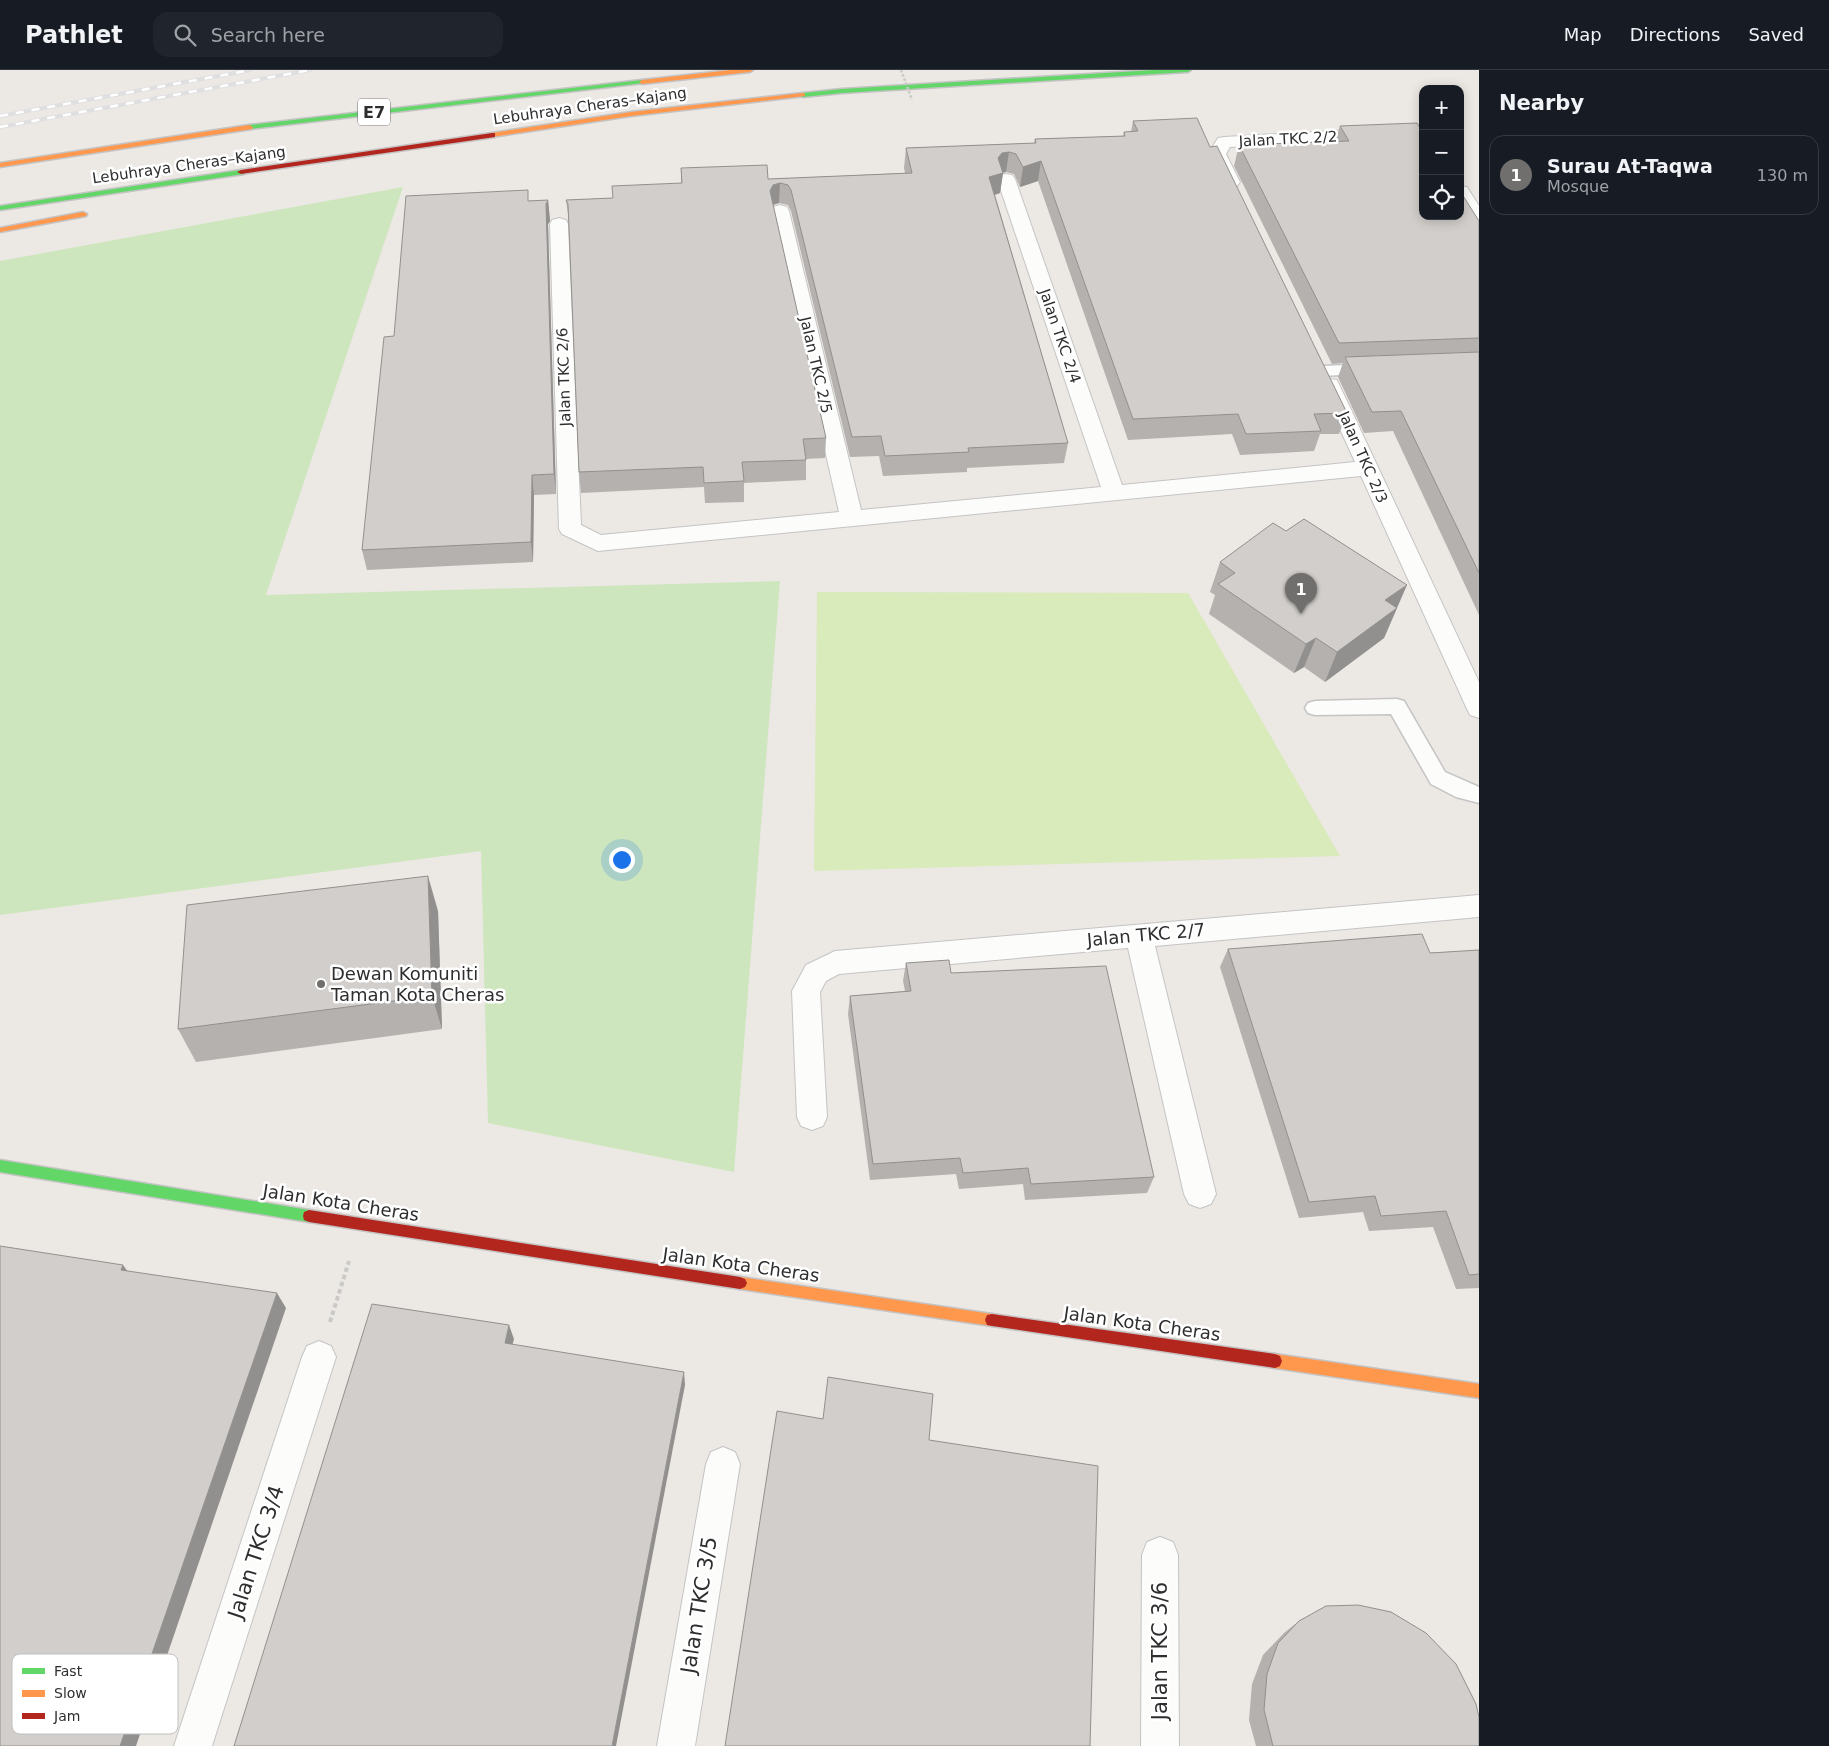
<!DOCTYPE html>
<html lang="en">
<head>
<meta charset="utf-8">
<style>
  body { margin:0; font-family:"DejaVu Sans",sans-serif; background:#20242c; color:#f1f3f6 }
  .controls { position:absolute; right:15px; top:15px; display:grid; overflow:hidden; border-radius:10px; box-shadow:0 2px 12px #0003 }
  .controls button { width:45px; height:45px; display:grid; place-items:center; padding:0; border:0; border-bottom:1px solid #363941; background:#171b24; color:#f1f3f6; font:25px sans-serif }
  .you { position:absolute; left:621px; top:789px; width:18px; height:18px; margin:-12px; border:4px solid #fff; border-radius:50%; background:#1a73e8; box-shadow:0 0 0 8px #1a73e833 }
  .badge { display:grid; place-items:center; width:32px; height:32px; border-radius:50%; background:#706f6e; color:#fff; font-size:16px; font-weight:700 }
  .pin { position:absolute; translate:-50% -41px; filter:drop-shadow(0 1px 2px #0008) }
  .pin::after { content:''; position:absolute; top:26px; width:18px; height:15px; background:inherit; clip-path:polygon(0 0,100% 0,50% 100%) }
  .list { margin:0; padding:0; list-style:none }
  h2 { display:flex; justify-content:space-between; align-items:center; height:65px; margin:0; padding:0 20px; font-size:21px }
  h2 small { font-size:16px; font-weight:400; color:#9ea1a6 }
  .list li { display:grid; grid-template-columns:32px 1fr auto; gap:15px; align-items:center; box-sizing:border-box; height:80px; margin:0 10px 10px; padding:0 10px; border:1px solid #363941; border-radius:15px }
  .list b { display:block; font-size:19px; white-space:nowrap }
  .list p { margin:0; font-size:16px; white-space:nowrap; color:#9ea1a6 }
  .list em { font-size:16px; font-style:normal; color:#9ea1a6 }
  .icon { flex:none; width:28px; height:28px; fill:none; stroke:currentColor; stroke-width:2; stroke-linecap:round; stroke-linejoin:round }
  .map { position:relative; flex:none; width:1479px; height:1676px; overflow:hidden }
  header { display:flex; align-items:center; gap:30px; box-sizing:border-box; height:70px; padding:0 25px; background:#171b24; border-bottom:1px solid #363941 }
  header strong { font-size:24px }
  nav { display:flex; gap:28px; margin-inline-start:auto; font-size:18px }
  .search { width:350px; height:45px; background:#20242c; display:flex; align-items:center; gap:12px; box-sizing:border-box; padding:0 18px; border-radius:15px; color:#9ea1a6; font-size:19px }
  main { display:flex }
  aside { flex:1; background:#171b24 }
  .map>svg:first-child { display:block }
  .green { fill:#cee6be }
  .pitch { fill:#d9eabb }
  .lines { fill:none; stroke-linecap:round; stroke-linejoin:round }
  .lane-casing { stroke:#c5c4c5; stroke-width:3 }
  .street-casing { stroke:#c5c4c5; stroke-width:2 }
  .fast-casing { stroke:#c5c4c5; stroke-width:3 }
  .slow-casing { stroke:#c5c4c5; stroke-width:3 }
  .jam-casing { stroke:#c5c4c5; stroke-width:3 }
  .path { stroke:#c9c9c8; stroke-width:4; stroke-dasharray:4.5 3; stroke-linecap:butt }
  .lane { fill:#fcfcfb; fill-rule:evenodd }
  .street { fill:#fcfcfb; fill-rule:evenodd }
  .fast { fill:#63d668; fill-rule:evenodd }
  .slow { fill:#ff974d; fill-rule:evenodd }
  .jam { fill:#b3261e; fill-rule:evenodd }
  .rail-casing { stroke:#dfdfe1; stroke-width:4 }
  .rail { stroke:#fff; stroke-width:2.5; stroke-dasharray:8; stroke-linecap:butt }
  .path-bridge { stroke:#c9c9c8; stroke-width:2.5; stroke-dasharray:2.5 2; stroke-linecap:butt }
  .wall { fill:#b4b1af }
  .shaded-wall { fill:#92908e }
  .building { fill:#d1cecb; stroke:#92908e }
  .poi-dot { fill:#706f6e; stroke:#fff; stroke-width:2 }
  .labels { text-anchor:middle; stroke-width:5; stroke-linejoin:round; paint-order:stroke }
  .far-street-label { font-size:15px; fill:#2e2e2e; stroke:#fff }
  .shield { fill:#fff; stroke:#6d6d6d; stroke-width:1 }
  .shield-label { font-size:16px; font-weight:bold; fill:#2e2e2e }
  .street-label { font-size:18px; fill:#2e2e2e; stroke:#fff }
  .poi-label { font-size:18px; fill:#2e2e2e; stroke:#fff; text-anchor:start }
  .near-street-label { font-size:21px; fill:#2e2e2e; stroke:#fff }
  .key { fill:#fff; stroke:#c0c0c0; stroke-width:1 }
  .key-label { font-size:14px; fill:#2e2e2e }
</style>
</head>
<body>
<header>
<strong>Pathlet</strong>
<div class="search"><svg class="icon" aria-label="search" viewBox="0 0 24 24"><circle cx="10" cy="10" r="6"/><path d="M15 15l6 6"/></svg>Search here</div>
<nav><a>Map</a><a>Directions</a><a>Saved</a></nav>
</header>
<main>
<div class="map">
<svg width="1479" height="1676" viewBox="0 0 1479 1676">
  <rect width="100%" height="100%" fill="#ece8e4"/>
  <polygon class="green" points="403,117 266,525 780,511 734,1102 488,1053 481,781 0,845 0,191"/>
  <polygon class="pitch" points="817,522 1188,523 1340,786 814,801"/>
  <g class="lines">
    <defs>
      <g id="lane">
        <polygon points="1370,294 1376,295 1378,299 1376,303 1323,306 1317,305 1315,301 1317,297 1323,296"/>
        <polygon points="1397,629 1404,631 1445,702 1479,717 1479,733 1456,727 1431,714 1391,644 1315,645 1308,643 1305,638 1308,633 1315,631"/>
      </g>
      <g id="street">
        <polygon points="1404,57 1423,63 1423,74 1402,67 1230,77 1226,84 1240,112 1237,116 1231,117 1225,116 1222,112 1208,84 1218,68 1224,67"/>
        <polygon points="1006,104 1012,105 1015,109 1122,415 1355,392 1320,315 1323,310 1330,309 1337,310 1479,612 1479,648 1470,645 1467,639 1361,406 598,481 562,464 559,459 550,154 552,150 559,148 566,150 568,154 581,455 601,465 839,442 771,141 773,137 780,135 787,137 789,141 861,440 1101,417 997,109 1000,105"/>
        <polygon points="1460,116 1467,117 1479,136 1479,156 1472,154 1460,136"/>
        <polygon points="1479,825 1479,847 1155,876 1216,1124 1211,1134 1200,1138 1189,1134 1184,1124 1128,878 839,904 826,911 820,922 827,1047 823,1056 812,1060 801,1056 797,1047 792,921 806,895 835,881"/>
        <polygon points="319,1271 331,1276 336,1287 212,1676 174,1676 302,1287 307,1276"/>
        <polygon points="723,1377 735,1382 740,1394 695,1676 657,1676 706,1394 711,1382"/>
        <polygon points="1160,1467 1173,1472 1178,1485 1179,1676 1141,1676 1142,1485 1147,1472"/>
      </g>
      <g id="fast">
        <polygon points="1154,0 1191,0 1188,2 842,23 803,27 799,25 803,23 842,19"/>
        <polygon points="642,10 645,12 644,13 249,59 245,57 249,55"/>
        <polygon points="241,100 245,102 244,104 0,140 0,136"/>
        <polygon points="0,1090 309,1140 314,1142 315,1146 314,1150 309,1152 0,1102"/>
      </g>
      <g id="slow">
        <polygon points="731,0 753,0 750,2 642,14 639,12 642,10"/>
        <polygon points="803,23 805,24 805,26 631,46 492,67 488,65 492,63 631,42"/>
        <polygon points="249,55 253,57 252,59 0,97 0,93"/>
        <polygon points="83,142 87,144 86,146 0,162 0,158"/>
        <polygon points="740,1207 992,1244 997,1245 999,1250 997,1255 992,1256 740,1219 735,1217 733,1213 735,1209"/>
        <polygon points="1275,1284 1479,1314 1479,1328 1275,1298 1270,1296 1268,1291 1270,1286"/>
      </g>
      <g id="jam">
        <polygon points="492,63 495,63 495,67 241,104 237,102 241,100"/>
        <polygon points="309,1140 740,1207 745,1209 747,1213 745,1217 740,1219 309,1152 304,1150 303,1146 304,1142"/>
        <polygon points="992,1244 1275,1284 1280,1286 1282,1291 1280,1296 1275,1298 992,1256 987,1255 985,1250 987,1245"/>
      </g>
    </defs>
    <use href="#lane" class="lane-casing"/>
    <use href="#street" class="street-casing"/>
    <use href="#fast" class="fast-casing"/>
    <use href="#slow" class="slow-casing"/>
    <use href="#jam" class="jam-casing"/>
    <polyline class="path" points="330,1252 349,1191"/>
    <use href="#lane" class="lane"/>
    <use href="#street" class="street"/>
    <use href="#fast" class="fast"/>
    <use href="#slow" class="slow"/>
    <use href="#jam" class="jam"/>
    <defs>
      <g id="rail">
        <polyline points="0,46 251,0"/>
        <polyline points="0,57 310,0"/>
      </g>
    </defs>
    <use href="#rail" class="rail-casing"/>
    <use href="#rail" class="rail"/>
    <polyline class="path-bridge" points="901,0 912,30"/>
  </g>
  <g class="wall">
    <polygon points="1133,51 1210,77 1347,343 1339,364 1320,364 1314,381 1240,385 1232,364 1128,370 1038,111 1020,117 1014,104 1006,102 1003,103 1000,123 995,125 1068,373 1064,393 967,398 967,402 883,406 879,386 850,387 791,141 788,135 779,133 773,135 826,368 825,388 806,389 806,410 744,413 744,432 705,433 704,417 581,423 579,402 569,151 566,130 613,128 681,113 681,98 768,109 905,103 904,98 906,78 1034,73 1035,69 1123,66 1124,62 1131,62"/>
    <polygon points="1340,56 1479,151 1479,545 1393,361 1364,363 1338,307 1343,293 1332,294 1234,96 1239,75 1335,71"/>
    <polygon points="548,130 550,151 548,154 556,424 534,425 533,492 367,500 362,480 394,266 529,131"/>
    <polygon points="1220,492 1397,538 1384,568 1325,612 1304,597 1294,603 1209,544 1215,525 1210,522"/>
    <polygon points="438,841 442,959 196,992 178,959"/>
    <polygon points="1228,879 1430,883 1479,880 1479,1218 1456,1219 1433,1157 1369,1161 1363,1142 1299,1148 1220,897"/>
    <polygon points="906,893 951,903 1154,1107 1147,1123 1025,1130 1023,1114 959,1119 956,1104 870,1110 848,944 850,926 905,921 903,911"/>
    <polygon points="1299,1551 1479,1676 1256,1676 1249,1650 1252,1614 1263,1585 1284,1563"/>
  </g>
  <g class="shaded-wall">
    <polygon points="1009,82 1006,102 1000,103 1003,103 1000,123 987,127 989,107 998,88 1002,83"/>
    <polygon points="1041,91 1038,111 1020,117 1023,97"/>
    <polygon points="780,113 779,133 772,135 770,121 773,115"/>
    <polygon points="548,130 550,151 548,154 556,424 554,404 546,134"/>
    <polygon points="532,405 534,425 533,492 531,472"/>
    <polygon points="1407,515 1384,568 1325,612 1337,582 1385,530"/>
    <polygon points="1316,568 1304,597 1294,603 1306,574"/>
    <polygon points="428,806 438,841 442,959 432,926"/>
    <polygon points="123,1195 134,1210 121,1200"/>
    <polygon points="277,1223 286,1238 136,1676 120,1676"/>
    <polygon points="509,1255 514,1269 509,1287 505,1273"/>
    <polygon points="684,1302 685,1315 616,1676 612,1676"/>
  </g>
  <g class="building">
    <polygon points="1197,48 1210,77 1217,76 1347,343 1314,344 1321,361 1246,364 1238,344 1133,349 1041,91 1023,97 1016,84 1009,82 1002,83 998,88 1003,103 989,107 1068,373 968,378 969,382 885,386 881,366 852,367 791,120 788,115 780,113 773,115 770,121 826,368 803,369 806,390 742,392 744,411 704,413 703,397 579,402 568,134 566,130 613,128 612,116 682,113 681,98 767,95 768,109 912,103 906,78 1036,73 1035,69 1125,66 1124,62 1138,61 1133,51"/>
    <polygon points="1417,53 1423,62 1423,146 1460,146 1460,121 1479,151 1479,268 1339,273 1239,75 1349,71 1340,56"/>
    <polygon points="528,120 528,131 548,130 546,134 554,404 532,405 531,472 362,480 384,267 394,266 406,126"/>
    <polygon points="1479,282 1479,503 1401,341 1372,342 1345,287"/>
    <polygon points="1304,449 1407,515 1385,530 1397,538 1337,582 1316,568 1306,574 1218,514 1235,503 1220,492 1273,453 1286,461"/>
    <polygon points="428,806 432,926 178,959 187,835"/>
    <polygon points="1422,864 1430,883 1479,880 1479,1204 1469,1205 1446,1141 1381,1146 1375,1126 1309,1132 1228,879"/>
    <polygon points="949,890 951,903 1106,896 1154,1107 1031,1114 1028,1098 963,1103 960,1088 873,1094 850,926 911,921 906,893"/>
    <polygon points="0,1176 123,1195 121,1200 277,1223 120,1676 0,1676"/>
    <polygon points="372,1234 509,1255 505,1273 684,1302 612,1676 234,1676"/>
    <polygon points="828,1307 933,1324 929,1370 1098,1396 1090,1676 725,1676 777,1341 823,1349"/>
    <polygon points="1358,1535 1391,1542 1426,1563 1456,1594 1476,1634 1479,1647 1479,1676 1273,1676 1264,1640 1267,1604 1278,1573 1299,1551 1326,1536"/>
  </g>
  <circle class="poi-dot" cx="321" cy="914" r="5"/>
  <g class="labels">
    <g class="far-street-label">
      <text transform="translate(590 36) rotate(-8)" y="5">Lebuhraya Cheras–Kajang</text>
      <text transform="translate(1288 69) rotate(-3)" y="5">Jalan TKC 2/2</text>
      <text transform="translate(189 95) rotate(-8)" y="5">Lebuhraya Cheras–Kajang</text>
      <text transform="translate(1060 266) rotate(71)" y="5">Jalan TKC 2/4</text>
      <text transform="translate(816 295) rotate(77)" y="5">Jalan TKC 2/5</text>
      <text transform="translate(564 307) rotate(-92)" y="5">Jalan TKC 2/6</text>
      <text transform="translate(1363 387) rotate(66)" y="5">Jalan TKC 2/3</text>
    </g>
    <rect class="shield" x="358" y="28.5" width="32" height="27" rx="4"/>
    <g class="shield-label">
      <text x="374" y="48">E7</text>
    </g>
    <g class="street-label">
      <text transform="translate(1146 865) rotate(-5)" y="6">Jalan TKC 2/7</text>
      <text transform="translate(341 1133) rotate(9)" y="6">Jalan Kota Cheras</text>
      <text transform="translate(741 1195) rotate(8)" y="6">Jalan Kota Cheras</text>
      <text transform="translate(1142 1254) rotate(8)" y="6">Jalan Kota Cheras</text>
    </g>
    <g class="poi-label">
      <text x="331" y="910">Dewan Komuniti<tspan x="331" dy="21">Taman Kota Cheras</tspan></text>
    </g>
    <g class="near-street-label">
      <text transform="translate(256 1482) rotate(-72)" y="7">Jalan TKC 3/4</text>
      <text transform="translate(699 1535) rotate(-81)" y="7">Jalan TKC 3/5</text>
      <text transform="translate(1160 1581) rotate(-90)" y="7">Jalan TKC 3/6</text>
    </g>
  </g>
  <rect x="12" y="1584" width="166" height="80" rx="8" class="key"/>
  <rect x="22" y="1598" width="23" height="6" fill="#63d668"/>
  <rect x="22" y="1620" width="23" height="7" fill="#ff974d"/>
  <rect x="22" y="1643" width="23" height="6" fill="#b3261e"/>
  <g class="key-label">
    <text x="54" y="1606">Fast</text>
    <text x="54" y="1628">Slow</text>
    <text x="54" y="1651">Jam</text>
  </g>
</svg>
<div class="controls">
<button>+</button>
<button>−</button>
<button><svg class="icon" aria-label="locate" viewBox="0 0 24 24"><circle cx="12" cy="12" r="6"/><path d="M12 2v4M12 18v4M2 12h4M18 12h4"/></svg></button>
</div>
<div class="you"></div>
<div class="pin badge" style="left:1301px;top:544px">1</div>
</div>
<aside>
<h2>Nearby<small></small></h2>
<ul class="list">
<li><span class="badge">1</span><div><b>Surau At-Taqwa</b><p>Mosque</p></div><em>130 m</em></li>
</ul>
</aside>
</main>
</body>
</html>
